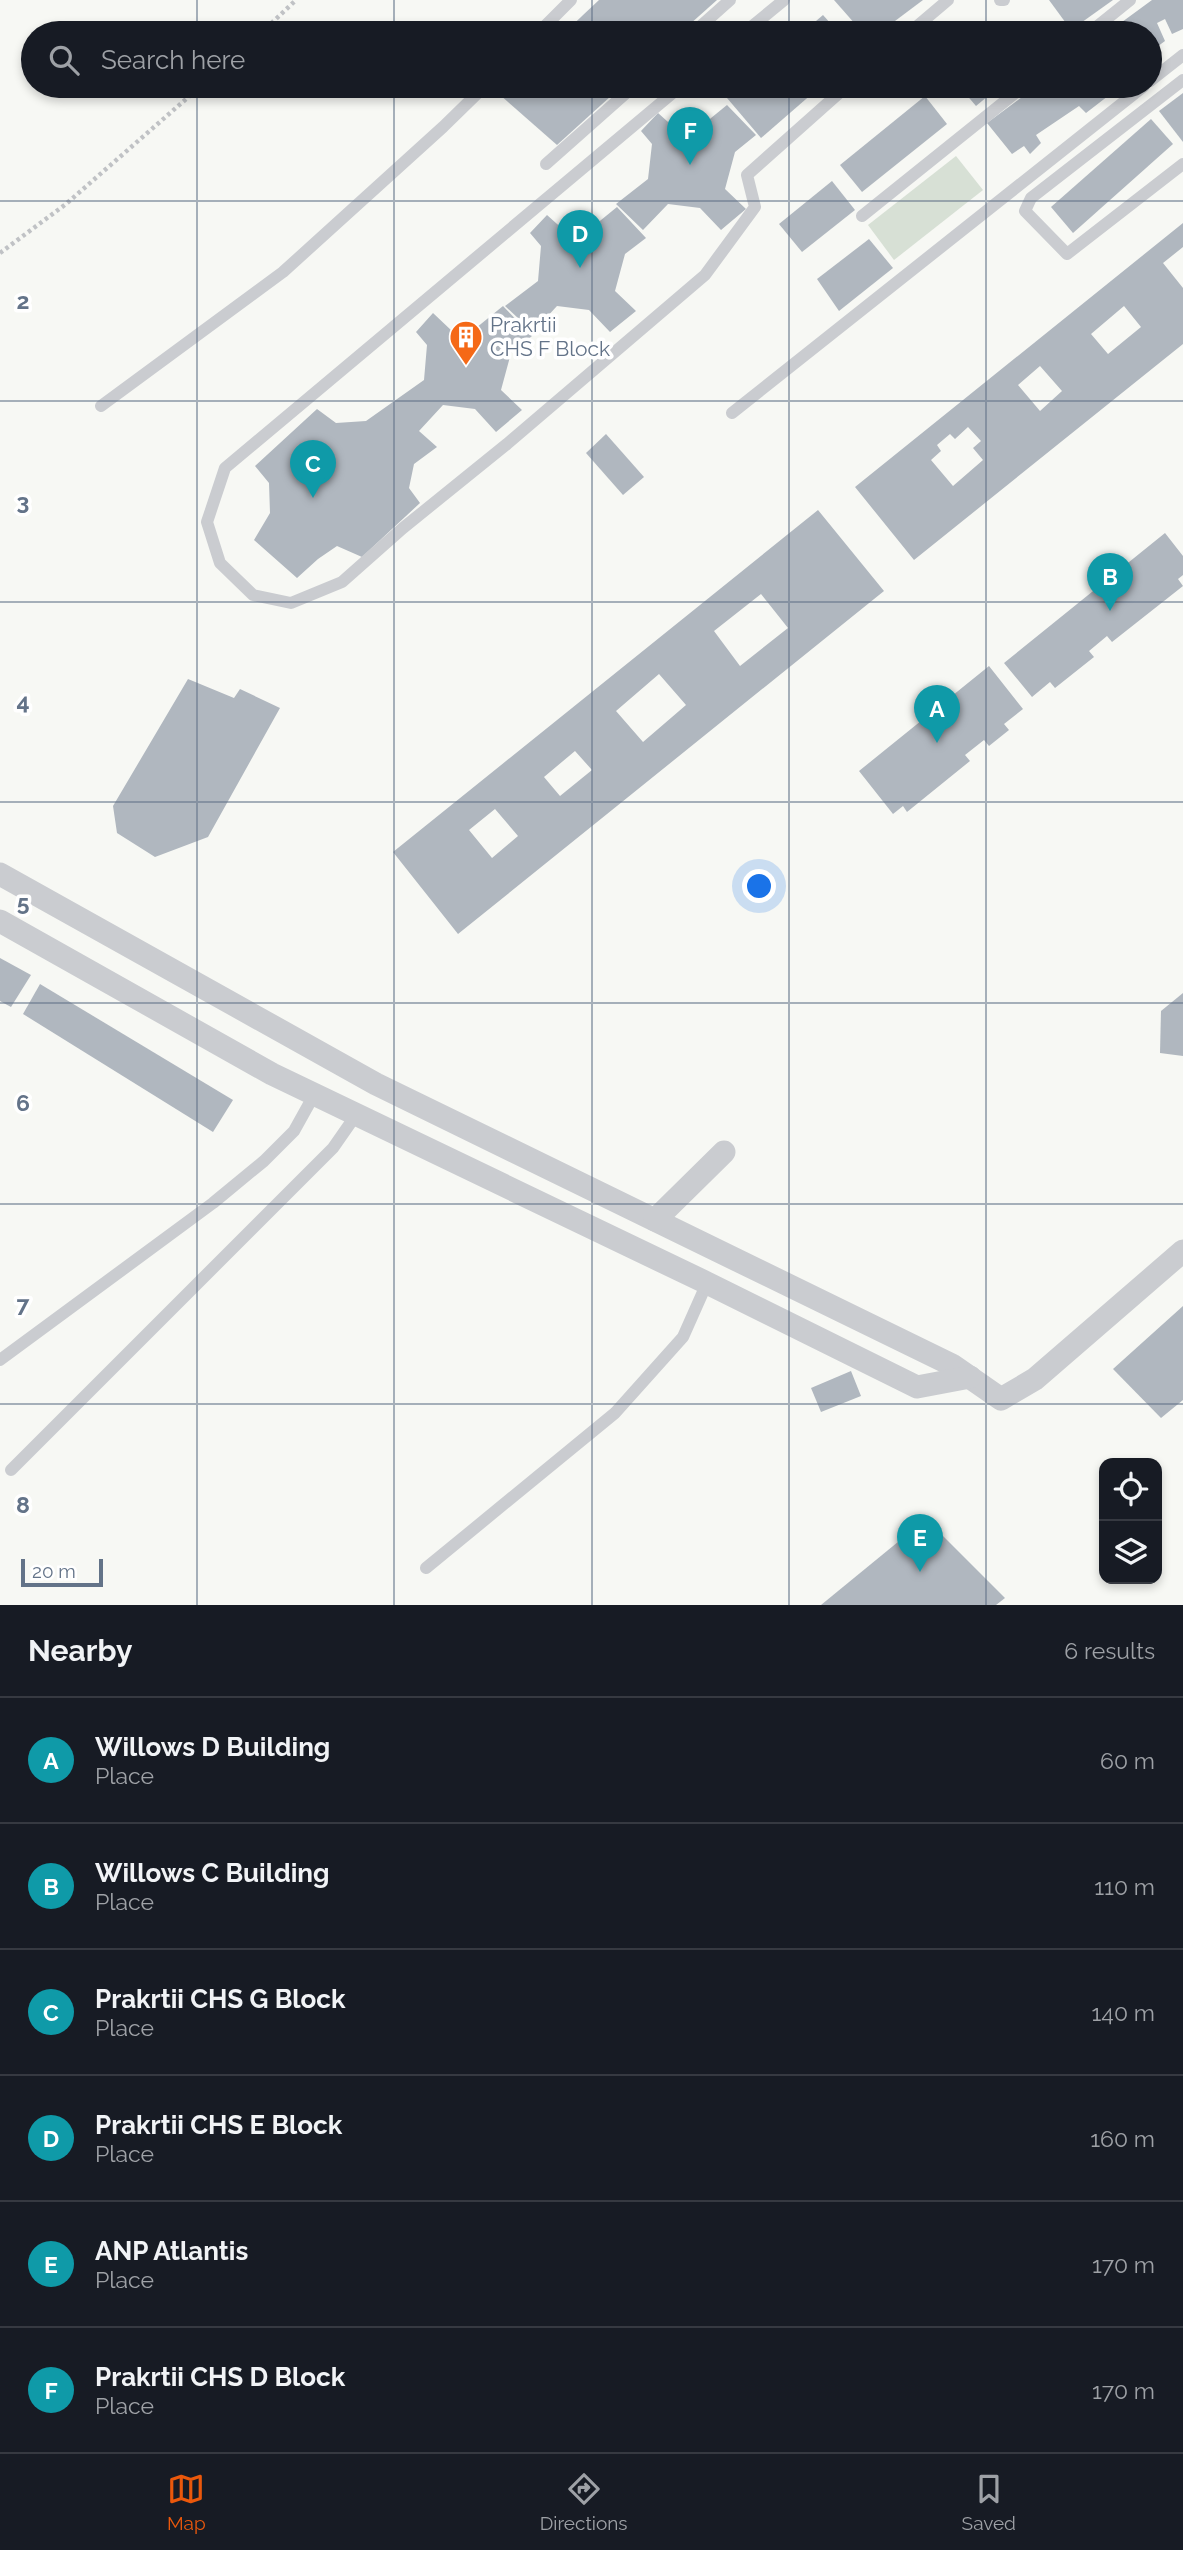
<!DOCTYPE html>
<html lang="en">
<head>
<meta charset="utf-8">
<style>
  body { margin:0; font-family:Raleway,sans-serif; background:#20242c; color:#f1f3f6 }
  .controls { position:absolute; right:21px; bottom:21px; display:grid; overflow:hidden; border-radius:14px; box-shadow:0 4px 10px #0003 }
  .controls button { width:63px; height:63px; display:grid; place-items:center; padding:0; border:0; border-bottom:2px solid #363941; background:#171b24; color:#f1f3f6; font:35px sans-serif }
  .scale { position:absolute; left:21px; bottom:18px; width:82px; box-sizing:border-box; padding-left:7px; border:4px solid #637388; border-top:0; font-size:19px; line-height:24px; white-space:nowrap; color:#637388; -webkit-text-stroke:5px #fff; paint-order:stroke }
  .you { position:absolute; left:760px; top:887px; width:24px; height:24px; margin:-18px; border:5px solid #fff; border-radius:50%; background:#1a73e8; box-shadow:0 0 0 10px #1a73e833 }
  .badge { display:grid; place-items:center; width:46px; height:46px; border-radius:50%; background:#ea580c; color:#fff; font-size:23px; font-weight:700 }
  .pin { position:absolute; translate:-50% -58px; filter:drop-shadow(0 2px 4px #0008) }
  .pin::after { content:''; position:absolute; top:37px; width:24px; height:21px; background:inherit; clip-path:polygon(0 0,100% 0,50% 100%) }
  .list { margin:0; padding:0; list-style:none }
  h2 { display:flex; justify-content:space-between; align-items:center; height:91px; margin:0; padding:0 28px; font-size:30px }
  h2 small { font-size:23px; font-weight:400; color:#9ea1a6 }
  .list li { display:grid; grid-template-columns:46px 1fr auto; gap:21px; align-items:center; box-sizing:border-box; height:126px; padding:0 28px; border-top:2px solid #363941 }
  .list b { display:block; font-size:26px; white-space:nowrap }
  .list p { margin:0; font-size:23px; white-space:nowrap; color:#9ea1a6 }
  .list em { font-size:23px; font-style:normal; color:#9ea1a6 }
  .icon { flex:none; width:38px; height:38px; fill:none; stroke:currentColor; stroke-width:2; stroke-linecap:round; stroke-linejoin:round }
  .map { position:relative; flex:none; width:1183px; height:1605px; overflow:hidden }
  .search { position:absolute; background:#171b24; box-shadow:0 4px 10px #0003; left:21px; right:21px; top:21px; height:77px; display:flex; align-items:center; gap:18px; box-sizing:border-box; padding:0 24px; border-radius:38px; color:#9ea1a6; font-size:26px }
  .sheet { height:847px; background:#171b24 }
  nav { display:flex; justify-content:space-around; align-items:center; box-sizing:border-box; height:98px; border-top:2px solid #363941; background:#171b24; font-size:19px; color:#9ea1a6 }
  nav a { display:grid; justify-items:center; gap:4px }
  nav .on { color:#ea580c }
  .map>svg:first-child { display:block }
  .green { fill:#d7e0d5 }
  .building { fill:#b0b7bf; fill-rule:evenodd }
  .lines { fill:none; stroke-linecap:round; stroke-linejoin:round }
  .path { stroke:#c0c2c5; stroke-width:4.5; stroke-dasharray:3.5 3.5; stroke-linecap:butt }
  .service { stroke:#caccd0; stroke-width:12 }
  .minor { stroke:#caccd0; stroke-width:23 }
  .grid { fill:none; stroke:#637388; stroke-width:2; stroke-opacity:0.55 }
  .labels { text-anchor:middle; stroke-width:7; stroke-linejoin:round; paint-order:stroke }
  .poi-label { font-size:21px; fill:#637388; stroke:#fff; text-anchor:start }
  .grid-label { font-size:23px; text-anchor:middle; font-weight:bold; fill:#637388; stroke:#fff; stroke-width:7; stroke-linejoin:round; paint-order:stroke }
</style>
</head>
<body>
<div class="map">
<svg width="1183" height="1605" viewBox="0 0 1183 1605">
  <rect width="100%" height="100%" fill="#f7f8f4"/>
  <polygon class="green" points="956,156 983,190 894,260 868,225"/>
  <g class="building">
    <polygon points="599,0 717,0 680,33 564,33"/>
    <polygon points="834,0 923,0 879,33 863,33"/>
    <polygon points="1049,0 1113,0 1071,30"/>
    <polygon points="1152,0 1183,0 1183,29 1172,34 1165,19 1157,23 1165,41 1150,52 1150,33 1107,33"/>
    <polygon points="823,15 839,33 802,33"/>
    <polygon points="508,86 622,86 557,145 499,94"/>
    <polygon points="741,86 821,86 761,138 727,98"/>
    <polygon points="959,86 1000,86 976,106"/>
    <polygon points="1037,86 1121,86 1086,113 1079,106 1036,135 1041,143 1030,154 1024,146 1012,154 987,123"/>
    <polygon points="1183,93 1183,142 1159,111"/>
    <polygon points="925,96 947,124 862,192 840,165"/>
    <polygon points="727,105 756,135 735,152 725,189 746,209 721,230 700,208 668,204 643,230 616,204 648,179 652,144 641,131 658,113 677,130 700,127"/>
    <polygon points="1151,119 1173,144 1073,233 1051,207"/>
    <polygon points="832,181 855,210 802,252 779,224"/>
    <polygon points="617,207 646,238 625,254 615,291 636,311 610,332 589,310 557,306 533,332 505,306 538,281 541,246 530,233 547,215 566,232 590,229"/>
    <path d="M 1183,223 L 1183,247 L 1163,263 L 1183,288 L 1183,344 L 914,560 L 855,487 ZM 1124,306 L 1141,327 L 1108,354 L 1091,334 ZM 1040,366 L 1062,391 L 1040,411 L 1018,385 ZM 968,427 L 981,441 L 973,448 L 983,460 L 953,486 L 931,460 L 941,451 L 937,445 L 950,434 L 955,439 Z"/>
    <polygon points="869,239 893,268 839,311 817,279"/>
    <polygon points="503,306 532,336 511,353 501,390 522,410 496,432 475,409 443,405 419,431 437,447 414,464 409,488 420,503 362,557 337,546 318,559 297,578 254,540 270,513 269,483 255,466 317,409 336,423 366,421 424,380 427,345 416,332 433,313 452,331 476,328"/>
    <polygon points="606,434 644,477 623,495 586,453"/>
    <path d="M 818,510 L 884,591 L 458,934 L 393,852 ZM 761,594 L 788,628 L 740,666 L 714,631 ZM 659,674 L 686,705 L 643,742 L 616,711 ZM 575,751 L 592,770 L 560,796 L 544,777 ZM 495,809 L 518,836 L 492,858 L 469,830 Z"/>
    <polygon points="1165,533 1183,556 1183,575 1178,579 1183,586 1112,642 1107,636 1089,651 1094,657 1055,688 1050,682 1032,697 1004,663"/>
    <polygon points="989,666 1023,709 1004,724 1009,730 989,746 984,740 965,755 970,761 907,812 903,806 893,814 859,771"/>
    <polygon points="188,679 234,698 240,689 280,708 208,837 155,857 117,833 113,806"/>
    <polygon points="0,958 31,975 11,1007 0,1001"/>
    <polygon points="40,984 233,1100 213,1132 23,1014"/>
    <polygon points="1183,993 1183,1056 1160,1053 1161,1011"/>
    <polygon points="1183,1306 1183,1400 1161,1418 1113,1369"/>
    <polygon points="851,1371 861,1396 821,1412 811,1388"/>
    <polygon points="926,1519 1005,1598 996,1605 821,1605"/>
  </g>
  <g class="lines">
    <g class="path">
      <polyline points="261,33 296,0"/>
      <polyline points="0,253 66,204 201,86"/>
    </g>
    <g class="service">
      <polyline points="1000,0 1004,0"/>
      <polyline points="538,33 571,0"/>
      <polyline points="693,33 730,0"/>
      <polyline points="744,33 784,0"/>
      <polyline points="909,33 948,0"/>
      <polyline points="1089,33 1130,0"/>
      <polyline points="1183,80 1031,198 1025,211 1067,254 1183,164"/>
      <polyline points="1150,81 1183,55"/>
      <polyline points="681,86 225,468 207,522 220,563 253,595 291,603 342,582 403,528 507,444 705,275 755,207 747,175 847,86"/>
      <polyline points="546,164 634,86"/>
      <polyline points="862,216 1024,86"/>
      <polyline points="101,406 283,272 443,127 485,86"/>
      <polyline points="732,413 1144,86"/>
      <polyline points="0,1360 213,1203 264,1161 294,1131 314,1095"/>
      <polyline points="11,1470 333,1148 356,1115"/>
      <polyline points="426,1568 615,1413 683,1337 707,1283"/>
    </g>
    <g class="minor">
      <polyline points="0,874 376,1084 952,1365 1001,1399 1035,1379 1183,1251"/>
      <polyline points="0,921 272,1074 707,1283 917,1387 970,1377"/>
      <polyline points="655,1220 724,1152"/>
    </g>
  </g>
  <path class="grid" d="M 197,0 L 197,33M 394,0 L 394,33M 592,0 L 592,33M 789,0 L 789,33M 986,0 L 986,33M 197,86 L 197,1605M 394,86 L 394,1605M 592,86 L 592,1605M 789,86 L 789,1605M 986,86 L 986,1605M 0,201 L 1183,201M 0,401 L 1183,401M 0,602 L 1183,602M 0,802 L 1183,802M 0,1003 L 1183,1003M 0,1204 L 1183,1204M 0,1404 L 1183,1404"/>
  <defs>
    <symbol id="building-pin" viewBox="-11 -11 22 30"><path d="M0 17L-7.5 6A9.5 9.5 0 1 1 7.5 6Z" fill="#f56917" stroke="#fff"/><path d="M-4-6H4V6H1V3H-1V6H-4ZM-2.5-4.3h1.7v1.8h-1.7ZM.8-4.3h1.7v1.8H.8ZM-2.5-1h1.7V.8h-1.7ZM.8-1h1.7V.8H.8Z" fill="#fff"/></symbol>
  </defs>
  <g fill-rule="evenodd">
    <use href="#building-pin" x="447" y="318" width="38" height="52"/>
  </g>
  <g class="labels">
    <g class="poi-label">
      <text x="490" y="332">Prakrtii<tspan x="490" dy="24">CHS F Block</tspan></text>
    </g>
  </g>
  <g class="grid-label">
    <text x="23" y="309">2</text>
    <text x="23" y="510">3</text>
    <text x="23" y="710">4</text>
    <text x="23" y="911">5</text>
    <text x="23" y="1111">6</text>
    <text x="23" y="1312">7</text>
    <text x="23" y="1513">8</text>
  </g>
</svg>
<div class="controls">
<button><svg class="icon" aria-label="locate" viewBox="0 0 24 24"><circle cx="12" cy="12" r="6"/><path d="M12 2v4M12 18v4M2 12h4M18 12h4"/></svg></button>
<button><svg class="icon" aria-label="layers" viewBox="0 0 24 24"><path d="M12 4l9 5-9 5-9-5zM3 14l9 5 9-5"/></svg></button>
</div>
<div class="scale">20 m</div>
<div class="you"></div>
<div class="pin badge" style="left:937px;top:743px;background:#0f9aa8">A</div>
<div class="pin badge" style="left:1110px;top:611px;background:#0f9aa8">B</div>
<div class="pin badge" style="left:313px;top:498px;background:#0f9aa8">C</div>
<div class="pin badge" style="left:580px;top:268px;background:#0f9aa8">D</div>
<div class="pin badge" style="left:920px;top:1572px;background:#0f9aa8">E</div>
<div class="pin badge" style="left:690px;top:165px;background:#0f9aa8">F</div>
<div class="search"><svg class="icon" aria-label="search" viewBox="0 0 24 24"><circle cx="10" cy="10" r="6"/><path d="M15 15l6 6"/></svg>Search here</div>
</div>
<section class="sheet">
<h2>Nearby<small>6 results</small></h2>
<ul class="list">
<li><span class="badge" style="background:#0f9aa8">A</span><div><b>Willows D Building</b><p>Place</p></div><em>60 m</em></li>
<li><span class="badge" style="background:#0f9aa8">B</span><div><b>Willows C Building</b><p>Place</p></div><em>110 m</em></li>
<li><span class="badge" style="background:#0f9aa8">C</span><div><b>Prakrtii CHS G Block</b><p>Place</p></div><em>140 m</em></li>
<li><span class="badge" style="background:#0f9aa8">D</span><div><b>Prakrtii CHS E Block</b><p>Place</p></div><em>160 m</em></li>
<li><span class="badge" style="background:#0f9aa8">E</span><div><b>ANP Atlantis</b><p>Place</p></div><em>170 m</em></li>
<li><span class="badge" style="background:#0f9aa8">F</span><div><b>Prakrtii CHS D Block</b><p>Place</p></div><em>170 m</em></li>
</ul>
</section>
<nav>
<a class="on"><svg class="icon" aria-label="map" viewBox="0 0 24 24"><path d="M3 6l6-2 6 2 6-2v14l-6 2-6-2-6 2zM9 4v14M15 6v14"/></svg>Map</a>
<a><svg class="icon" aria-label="directions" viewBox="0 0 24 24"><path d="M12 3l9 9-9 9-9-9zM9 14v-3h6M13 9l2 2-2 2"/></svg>Directions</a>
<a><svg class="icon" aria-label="saved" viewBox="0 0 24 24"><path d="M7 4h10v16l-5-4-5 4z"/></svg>Saved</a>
</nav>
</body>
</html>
